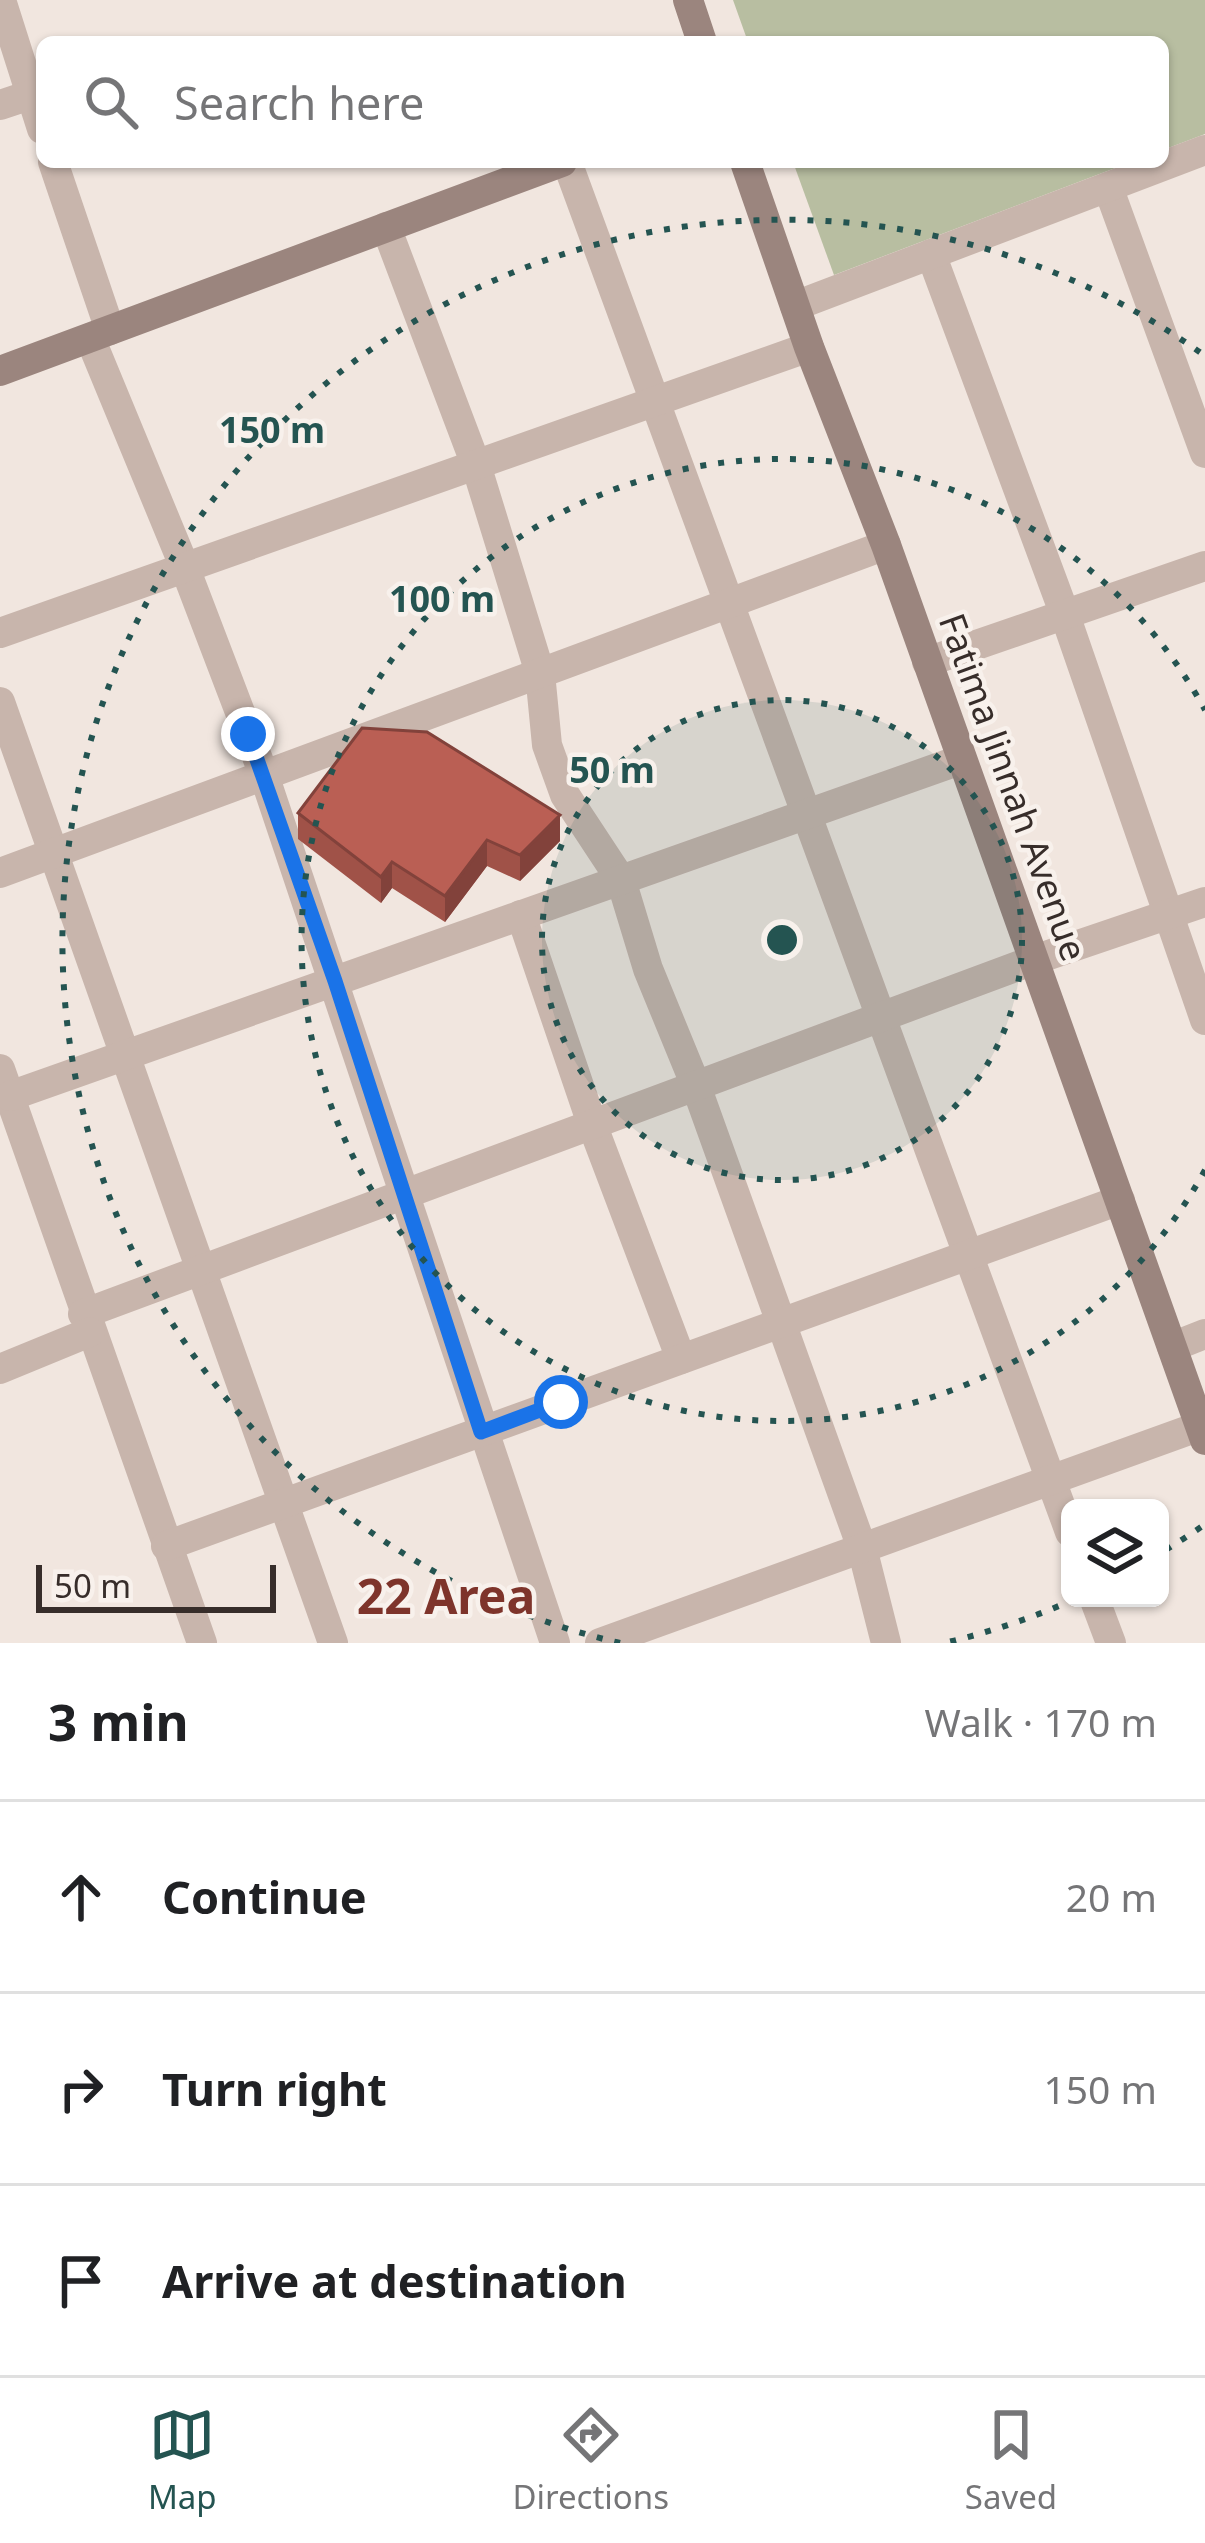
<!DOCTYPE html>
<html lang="en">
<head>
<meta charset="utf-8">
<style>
  body { margin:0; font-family:"Noto Sans",sans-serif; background:#f6f6f6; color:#202124 }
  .controls { position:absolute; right:36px; bottom:36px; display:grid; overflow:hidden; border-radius:18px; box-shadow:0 3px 9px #0004 }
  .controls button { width:108px; height:108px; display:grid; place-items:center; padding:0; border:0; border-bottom:3px solid #e0e0e0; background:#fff; color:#202124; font:60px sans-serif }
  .scale { position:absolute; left:36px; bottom:30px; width:240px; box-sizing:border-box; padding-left:12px; border:6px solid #372d2a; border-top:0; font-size:33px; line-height:42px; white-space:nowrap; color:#372d2a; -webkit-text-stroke:9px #f8f1ec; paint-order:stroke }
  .stop { position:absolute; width:36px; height:36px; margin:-27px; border:9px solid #1a73e8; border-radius:50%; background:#fff }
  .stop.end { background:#1a73e8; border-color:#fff; box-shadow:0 3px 12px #0008 }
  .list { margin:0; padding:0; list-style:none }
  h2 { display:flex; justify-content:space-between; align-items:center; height:156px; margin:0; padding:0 48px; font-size:51px }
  h2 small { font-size:39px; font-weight:400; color:#757577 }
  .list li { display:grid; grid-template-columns:78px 1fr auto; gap:36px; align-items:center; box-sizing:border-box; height:192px; padding:0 48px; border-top:3px solid #e0e0e0 }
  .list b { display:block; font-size:45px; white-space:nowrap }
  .list em { font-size:39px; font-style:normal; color:#757577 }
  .icon { flex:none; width:66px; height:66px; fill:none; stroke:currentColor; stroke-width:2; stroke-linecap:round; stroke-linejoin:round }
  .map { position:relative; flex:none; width:1205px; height:1643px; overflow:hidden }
  .search { position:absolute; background:#fff; box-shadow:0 3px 9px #0004; left:36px; right:36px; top:36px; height:132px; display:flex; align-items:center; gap:30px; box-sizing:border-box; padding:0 42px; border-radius:18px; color:#757577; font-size:45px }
  .sheet { height:732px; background:#fff }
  nav { display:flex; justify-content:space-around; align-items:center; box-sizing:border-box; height:168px; border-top:3px solid #e0e0e0; background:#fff; font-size:33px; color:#757577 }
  nav a { display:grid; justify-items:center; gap:6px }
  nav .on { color:#245451 }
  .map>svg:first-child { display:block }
  .green { fill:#b8bea1 }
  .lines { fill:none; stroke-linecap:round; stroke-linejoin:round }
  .street { stroke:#c8b5ac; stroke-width:30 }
  .secondary { stroke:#9b857e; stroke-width:30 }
  .wall { fill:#a05248 }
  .shaded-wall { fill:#82423b }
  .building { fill:#ba5f54; stroke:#82423b; stroke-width:3 }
  .route { stroke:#1a73e8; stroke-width:15 }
  .ring { fill:none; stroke:#245451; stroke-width:6; stroke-dasharray:6 12 }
  .labels { text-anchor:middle; stroke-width:9; stroke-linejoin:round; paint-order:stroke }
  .street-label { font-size:36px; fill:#372d2a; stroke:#f8f1ec }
  .district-label { font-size:48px; font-weight:bold; fill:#7e342b; stroke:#f8f1ec }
  .centre { fill:#245451; stroke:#f8f1ec; stroke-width:6 }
  .ring-label { font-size:36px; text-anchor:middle; font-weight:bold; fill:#245451; stroke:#f8f1ec; stroke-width:9; stroke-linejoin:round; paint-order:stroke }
</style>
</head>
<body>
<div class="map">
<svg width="1205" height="1643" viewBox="0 0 1205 1643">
  <rect width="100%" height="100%" fill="#f1e6df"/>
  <g class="green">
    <polygon points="733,0 1205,0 1205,134 1163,150 1163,42 748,42"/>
    <polygon points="793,162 1131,162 834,275"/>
  </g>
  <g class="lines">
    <g class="street">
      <polyline points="1,0 42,129"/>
      <polyline points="0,105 30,95"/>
      <polyline points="53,162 110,330"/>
      <polyline points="567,162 1070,1532"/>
      <polyline points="1108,187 1205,453"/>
      <polyline points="386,227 476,465 540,673 547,745 565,795 621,880 648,969 696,1086 862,1548 886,1643"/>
      <polyline points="931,254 1065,615 1205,1020"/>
      <polyline points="795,306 1205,150"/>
      <polyline points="90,338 185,568 264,775 555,1643"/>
      <polyline points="0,633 809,347"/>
      <polyline points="927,662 1205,566"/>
      <polyline points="0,702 333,1643"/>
      <polyline points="0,873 886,545"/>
      <polyline points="521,915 592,1124 681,1359"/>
      <polyline points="0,1069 202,1643"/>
      <polyline points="10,1096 960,760"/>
      <polyline points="83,1314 1034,960 1205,902"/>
      <polyline points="1172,1347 1205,1334"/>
      <polyline points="0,1369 90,1332"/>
      <polyline points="166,1546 1120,1200"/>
      <polyline points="1094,1598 1111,1643"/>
      <polyline points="600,1643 1200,1426"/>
    </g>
    <g class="secondary">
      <polyline points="688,0 702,42"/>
      <polyline points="745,162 809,347 886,545 1205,1440"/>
      <polyline points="0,371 562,162"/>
    </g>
  </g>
  <polygon class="wall" points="298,813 560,841 520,881 487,866 445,922 392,888 381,903 298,839"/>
  <g class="shaded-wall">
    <polygon points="560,815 560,841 520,881 520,855"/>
    <polygon points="487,840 487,866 445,922 445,896"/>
    <polygon points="392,862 392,888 381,903 381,877"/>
  </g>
  <polygon class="building" points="362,728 427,732 560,815 520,855 487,840 445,896 392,862 381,877 298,813"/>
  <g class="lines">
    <polyline class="route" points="248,734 335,981 481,1432 561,1402"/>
  </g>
  <circle cx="782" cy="940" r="240" fill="#245451" fill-opacity=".12"/>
  <g class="ring">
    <circle cx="782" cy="940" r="240"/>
    <path d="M1205 1170A481 481 0 1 1 1205 710"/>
    <path d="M1201 1527A721 721 0 0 1 1164 1551M1075 1599A721 721 0 0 1 944 1643M620 1643A721 721 0 1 1 1201 353"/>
  </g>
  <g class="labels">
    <g class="street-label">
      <text transform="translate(1013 787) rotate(70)" y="13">Fatima Jinnah Avenue</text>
    </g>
    <g class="district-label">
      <text x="446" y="1614">22 Area</text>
    </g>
  </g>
  <circle cx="782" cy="940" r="18" class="centre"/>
  <g class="ring-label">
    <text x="272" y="443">150 m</text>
    <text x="442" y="612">100 m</text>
    <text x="612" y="783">50 m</text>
  </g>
</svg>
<div class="controls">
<button><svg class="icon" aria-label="layers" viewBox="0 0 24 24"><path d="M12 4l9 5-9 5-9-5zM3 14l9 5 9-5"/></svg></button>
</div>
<div class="scale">50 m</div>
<div class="stop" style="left:561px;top:1402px"></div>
<div class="stop end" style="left:248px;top:734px"></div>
<div class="search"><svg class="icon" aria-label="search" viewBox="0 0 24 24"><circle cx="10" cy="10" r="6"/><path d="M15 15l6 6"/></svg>Search here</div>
</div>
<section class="sheet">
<h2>3 min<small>Walk · 170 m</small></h2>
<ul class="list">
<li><svg class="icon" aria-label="ahead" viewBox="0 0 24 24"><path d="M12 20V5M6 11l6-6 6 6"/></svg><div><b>Continue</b></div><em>20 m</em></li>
<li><svg class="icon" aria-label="right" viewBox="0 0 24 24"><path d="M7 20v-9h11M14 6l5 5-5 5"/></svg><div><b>Turn right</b></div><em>150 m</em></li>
<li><svg class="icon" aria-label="arrive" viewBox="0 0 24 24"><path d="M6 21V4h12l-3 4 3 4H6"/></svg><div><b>Arrive at destination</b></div></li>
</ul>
</section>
<nav>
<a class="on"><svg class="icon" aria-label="map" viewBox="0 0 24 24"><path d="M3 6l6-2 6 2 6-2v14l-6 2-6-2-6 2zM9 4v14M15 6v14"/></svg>Map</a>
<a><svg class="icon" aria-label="directions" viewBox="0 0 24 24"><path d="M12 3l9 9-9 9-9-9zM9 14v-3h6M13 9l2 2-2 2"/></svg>Directions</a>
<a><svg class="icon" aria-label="saved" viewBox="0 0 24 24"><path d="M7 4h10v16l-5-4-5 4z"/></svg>Saved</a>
</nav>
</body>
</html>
